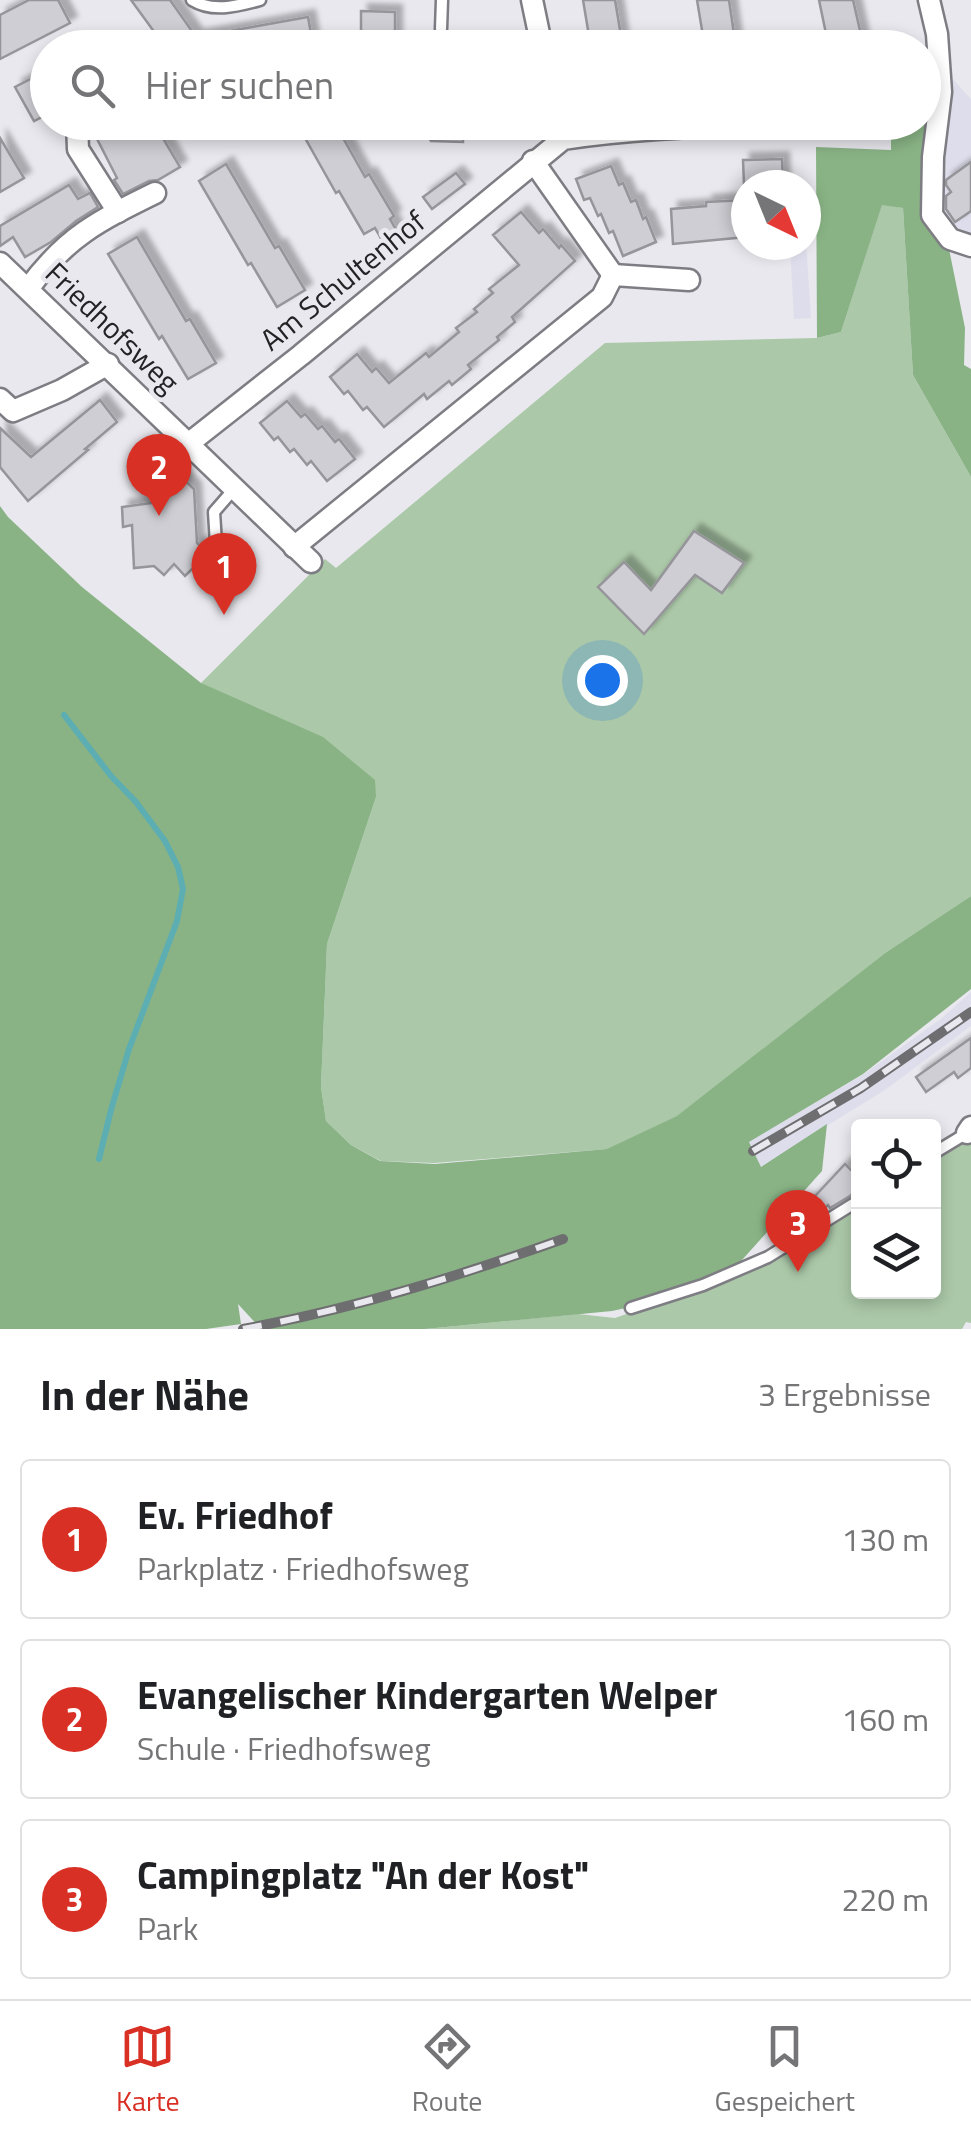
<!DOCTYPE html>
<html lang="de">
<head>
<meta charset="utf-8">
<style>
  body { margin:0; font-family:"Titillium Web",sans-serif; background:#f6f6f6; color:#202124 }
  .controls { position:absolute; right:30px; bottom:30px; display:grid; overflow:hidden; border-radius:10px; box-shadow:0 5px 15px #0003 }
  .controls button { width:90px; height:90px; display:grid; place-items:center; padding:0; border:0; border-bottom:2px solid #e0e0e0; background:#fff; color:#202124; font:50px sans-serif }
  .compass { position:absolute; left:731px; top:170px; width:90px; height:90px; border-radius:50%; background:#fff; box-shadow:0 5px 15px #0003; rotate:137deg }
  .you { position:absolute; left:602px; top:680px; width:35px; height:35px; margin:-25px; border:8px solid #fff; border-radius:50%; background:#1a73e8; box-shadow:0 0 0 15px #1a73e833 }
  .badge { display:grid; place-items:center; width:65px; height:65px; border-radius:50%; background:#d93025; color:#fff; font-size:32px; font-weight:700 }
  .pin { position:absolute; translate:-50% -82px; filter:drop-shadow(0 2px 5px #0008) }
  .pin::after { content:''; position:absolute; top:52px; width:35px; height:30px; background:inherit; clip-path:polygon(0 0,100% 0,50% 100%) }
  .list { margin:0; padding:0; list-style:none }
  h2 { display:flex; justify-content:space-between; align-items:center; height:130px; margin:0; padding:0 40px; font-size:42px }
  h2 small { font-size:32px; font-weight:400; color:#757577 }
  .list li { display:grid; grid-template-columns:65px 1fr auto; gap:30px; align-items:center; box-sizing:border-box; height:160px; margin:0 20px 20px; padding:0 20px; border:2px solid #e0e0e0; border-radius:10px }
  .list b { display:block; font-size:38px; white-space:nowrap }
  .list p { margin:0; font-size:32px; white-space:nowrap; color:#757577 }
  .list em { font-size:32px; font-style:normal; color:#757577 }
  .icon { flex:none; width:55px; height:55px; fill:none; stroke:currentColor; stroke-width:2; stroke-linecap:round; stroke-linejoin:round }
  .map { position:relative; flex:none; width:971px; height:1329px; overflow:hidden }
  .search { position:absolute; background:#fff; box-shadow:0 5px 15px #0003; left:30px; right:30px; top:30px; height:110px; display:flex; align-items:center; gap:25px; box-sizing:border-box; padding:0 35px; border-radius:55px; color:#757577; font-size:38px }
  .sheet { height:670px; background:#fff }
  nav { display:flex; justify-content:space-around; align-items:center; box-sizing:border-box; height:140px; border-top:2px solid #e0e0e0; background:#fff; font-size:28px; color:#757577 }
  nav a { display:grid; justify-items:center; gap:5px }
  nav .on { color:#d93025 }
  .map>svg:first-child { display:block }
  .built { fill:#deddeb }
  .green { fill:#abc8a8 }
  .forest { fill:#89b385 }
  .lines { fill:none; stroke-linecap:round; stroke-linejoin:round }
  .stream { stroke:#5daeb2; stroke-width:6 }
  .building { fill:#ceced4; stroke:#95959a; stroke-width:2.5; filter:url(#shadow) }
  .service-casing { stroke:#7e7d83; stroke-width:15 }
  .minor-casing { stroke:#7e7d83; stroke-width:25 }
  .service { stroke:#fff; stroke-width:10 }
  .minor { stroke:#fff; stroke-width:20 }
  .rail-casing { stroke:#6e6e71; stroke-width:10 }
  .rail { stroke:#e8e8ee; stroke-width:6; stroke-dasharray:19; stroke-linecap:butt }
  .labels { text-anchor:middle; stroke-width:9; stroke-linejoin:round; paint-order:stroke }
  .street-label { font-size:30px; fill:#232325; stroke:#e8e8ee }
</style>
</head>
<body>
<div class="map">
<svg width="971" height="1329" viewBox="0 0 971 1329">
  <defs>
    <filter id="shadow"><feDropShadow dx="7" dy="-7" stdDeviation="2.5" flood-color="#0004"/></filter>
  </defs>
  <rect width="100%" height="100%" fill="#e8e8ee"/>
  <g class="built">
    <polygon points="948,74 971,99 971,238 962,235 935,208"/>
    <polygon points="806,242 811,318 794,319 790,245 806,245"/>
    <polygon points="971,992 971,1026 885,1090 760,1167 748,1142 864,1074 942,1018"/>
  </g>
  <g class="green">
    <polygon points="882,204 903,208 913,375 971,477 971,896 885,953 678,1116 608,1149 434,1163 381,1161 351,1145 326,1121 321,1087 327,944 376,797 201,683 325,559 336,568 605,343 817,338 841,332"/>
    <polygon points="971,1135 971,1323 966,1322 962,1329 425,1329 578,1314 615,1318 704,1287 858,1203 858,1292 934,1292 934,1157"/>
  </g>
  <g class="forest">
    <polygon points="932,47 928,163 921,211 949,249 965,328 964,365 971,369 971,477 913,375 903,208 882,205 841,332 817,338 816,147 891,150 891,123 924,122 924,52"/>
    <polygon points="0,506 8,517 82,587 201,683 323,737 375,780 376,797 327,944 321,1087 326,1121 351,1145 380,1161 435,1164 607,1149 677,1116 885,953 971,896 971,989 863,1074 749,1142 761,1167 827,1124 822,1171 733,1270 635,1306 612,1311 425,1329 261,1329 238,1304 241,1324 206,1329 0,1329"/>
  </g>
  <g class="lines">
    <polyline class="stream" points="64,715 111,776 136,802 165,841 178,867 183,889 177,921 129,1049 111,1110 99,1159"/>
  </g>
  <g class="building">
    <polygon points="29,0 58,0 70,23 0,59 0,15"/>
    <polygon points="131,0 170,0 196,37 308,17 313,45 298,48 166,48"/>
    <polygon points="583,0 615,0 623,48 591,48"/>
    <polygon points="697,0 729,0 736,48 705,48"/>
    <polygon points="819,0 853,0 864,48 829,48"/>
    <polygon points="361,11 395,12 395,48 373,48 373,35 361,35"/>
    <polygon points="48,70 48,114 34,121 15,87"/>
    <polygon points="109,122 186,122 161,135 180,167 158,180 149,181 123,194 114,180 117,178 93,131"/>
    <polygon points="296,122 334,122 365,177 369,174 394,216 390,219 398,233 383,242 375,228 364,234 339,191 336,193"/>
    <polygon points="417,122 459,122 459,126 463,126 463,142 431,141"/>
    <polygon points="0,138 24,178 0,192"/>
    <polygon points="782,159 783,185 744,185 743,160"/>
    <polygon points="971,162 971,211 955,222 946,209 946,196 951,192 946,185 946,180"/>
    <polygon points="226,164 275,248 279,246 305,290 277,307 251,263 248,265 199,181"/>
    <polygon points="611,166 619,185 623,183 631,202 636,200 643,219 646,217 656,242 623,256 613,231 609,233 601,214 598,216 590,198 584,200 576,179"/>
    <polygon points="456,173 465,184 432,209 423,197"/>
    <polygon points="69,185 78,199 90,193 98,207 76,221 51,242 25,257 13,237 0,246 0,226"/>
    <polygon points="746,200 746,237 673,244 671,209 706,206 706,202"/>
    <polygon points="521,212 539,233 543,229 559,248 561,245 575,261 512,317 515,322 497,337 499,340 468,365 471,369 452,385 449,381 427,399 424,394 384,427 367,407 363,410 348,391 344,394 330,377 357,354 372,372 376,368 389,383 426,353 429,357 459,332 456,328 477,312 474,309 493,293 489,289 519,265 493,235"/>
    <polygon points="137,237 186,321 190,319 216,363 188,379 162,336 159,339 108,254"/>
    <polygon points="100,400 117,422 85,449 88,450 28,501 0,467 0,428 31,457"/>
    <polygon points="287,401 301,417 305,414 318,429 322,426 335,442 339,439 355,459 327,481 311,461 307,465 294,449 290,452 278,437 274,440 260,423"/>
    <polygon points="162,459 194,489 197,543 208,553 209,568 192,569 185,576 174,564 164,575 154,566 134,568 132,525 123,527 122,507 151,503 163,486 150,470"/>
    <polygon points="694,531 744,563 722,593 695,575 644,634 598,587 624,562 651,590"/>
    <polygon points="971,1038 971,1068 958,1078 954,1072 926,1092 916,1077"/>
    <polygon points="845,1164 858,1177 858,1187 850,1196 830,1208 828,1205 809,1221 799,1208 815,1196"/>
  </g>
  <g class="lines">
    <defs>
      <g id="service">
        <path d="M 192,0 C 213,13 237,6 260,0"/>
        <polyline points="441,29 442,0"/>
        <polyline points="217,559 214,512 234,489"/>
        <polyline points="934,1153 967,1133"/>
        <polyline points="631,1308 703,1285 768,1257 858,1201"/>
      </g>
      <g id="minor">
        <polyline points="532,0 542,48"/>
        <polyline points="929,0 937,34 941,92 933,157 932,215 950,239 971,246"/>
        <polyline points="77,122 78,149 118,212"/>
        <polyline points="533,161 613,275"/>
        <polyline points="0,263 311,562"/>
        <polyline points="613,275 689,280"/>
        <path d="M 28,289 C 66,237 98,221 155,193"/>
        <polyline points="0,399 13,411 62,390 108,364"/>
        <path d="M 188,444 L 301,355 L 563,139 C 643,127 723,126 803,122"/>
        <polyline points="294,547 602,297 613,275"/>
        <polyline points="967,1133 971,1127"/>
      </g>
    </defs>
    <use href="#service" class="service-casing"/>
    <use href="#minor" class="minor-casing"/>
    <use href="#service" class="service"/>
    <use href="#minor" class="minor"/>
    <defs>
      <g id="rail">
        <polyline points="753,1151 861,1088 971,1012"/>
        <path d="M 243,1329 C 353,1309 459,1276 563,1239"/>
      </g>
    </defs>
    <use href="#rail" class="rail-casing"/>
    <use href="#rail" class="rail"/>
  </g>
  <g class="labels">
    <g class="street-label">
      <text transform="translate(343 281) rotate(-39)" y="10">Am Schultenhof</text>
      <text transform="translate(112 328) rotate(44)" y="10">Friedhofsweg</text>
    </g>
  </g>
</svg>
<div class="controls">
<button><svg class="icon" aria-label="locate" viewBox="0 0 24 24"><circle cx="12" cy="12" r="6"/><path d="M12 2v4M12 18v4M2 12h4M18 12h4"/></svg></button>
<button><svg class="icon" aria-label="layers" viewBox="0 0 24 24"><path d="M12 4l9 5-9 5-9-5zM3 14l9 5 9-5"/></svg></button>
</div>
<svg class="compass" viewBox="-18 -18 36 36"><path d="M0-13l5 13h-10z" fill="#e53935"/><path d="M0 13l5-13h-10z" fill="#757577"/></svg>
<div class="you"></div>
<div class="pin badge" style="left:224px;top:615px">1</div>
<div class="pin badge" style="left:159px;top:516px">2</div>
<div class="pin badge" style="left:798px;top:1272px">3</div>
<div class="search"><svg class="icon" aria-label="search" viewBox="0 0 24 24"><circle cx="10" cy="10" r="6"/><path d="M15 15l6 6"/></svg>Hier suchen</div>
</div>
<section class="sheet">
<h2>In der Nähe<small>3 Ergebnisse</small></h2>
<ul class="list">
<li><span class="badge">1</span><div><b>Ev. Friedhof</b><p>Parkplatz · Friedhofsweg</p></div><em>130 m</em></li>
<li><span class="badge">2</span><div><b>Evangelischer Kindergarten Welper</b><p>Schule · Friedhofsweg</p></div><em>160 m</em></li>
<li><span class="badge">3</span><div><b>Campingplatz &quot;An der Kost&quot;</b><p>Park</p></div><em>220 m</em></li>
</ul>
</section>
<nav>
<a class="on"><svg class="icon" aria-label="map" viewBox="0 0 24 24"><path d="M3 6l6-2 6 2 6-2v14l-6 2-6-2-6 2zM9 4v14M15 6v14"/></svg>Karte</a>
<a><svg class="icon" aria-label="directions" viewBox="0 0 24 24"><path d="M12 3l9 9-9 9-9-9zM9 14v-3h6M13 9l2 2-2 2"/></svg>Route</a>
<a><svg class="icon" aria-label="saved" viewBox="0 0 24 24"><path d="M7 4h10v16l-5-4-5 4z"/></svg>Gespeichert</a>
</nav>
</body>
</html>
